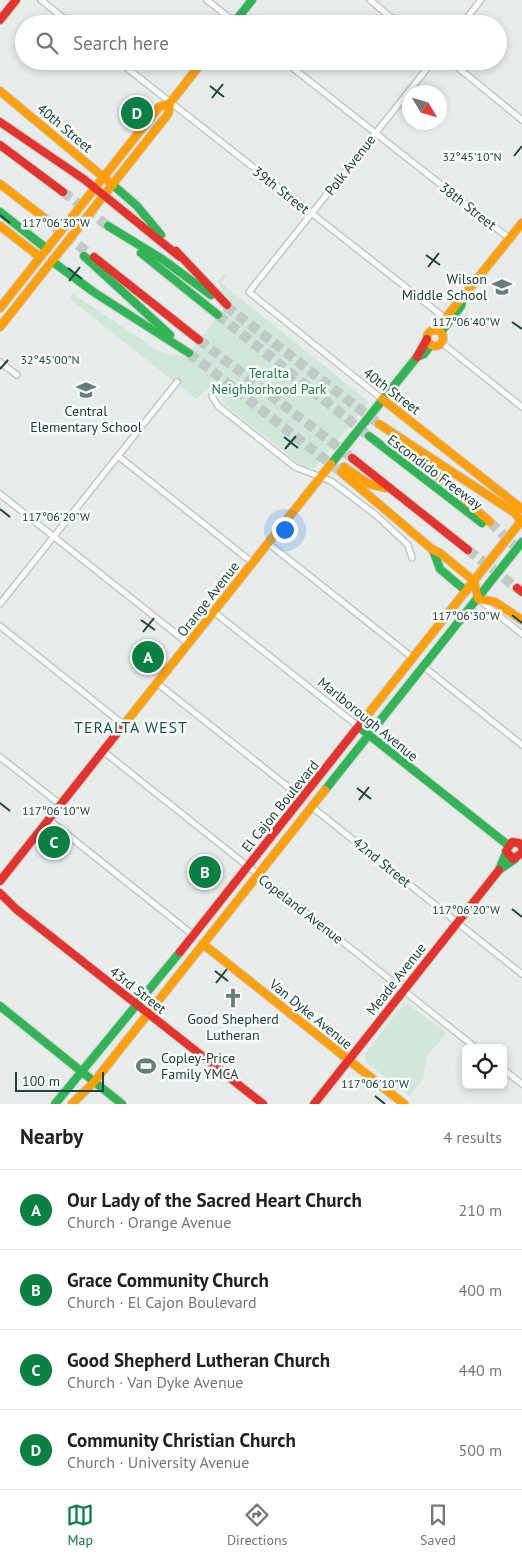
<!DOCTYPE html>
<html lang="en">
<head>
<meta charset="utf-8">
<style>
  body { margin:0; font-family:"PT Sans",sans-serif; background:#f2f2f2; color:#222 }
  .controls { position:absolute; right:15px; bottom:15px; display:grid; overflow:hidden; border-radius:8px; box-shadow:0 2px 8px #0003 }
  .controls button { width:45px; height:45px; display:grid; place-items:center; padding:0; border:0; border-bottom:1px solid #e0e0e0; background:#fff; color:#222; font:25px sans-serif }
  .compass { position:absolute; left:402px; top:85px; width:45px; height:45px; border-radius:50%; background:#fff; box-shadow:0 2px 8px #0003; rotate:128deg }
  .scale { position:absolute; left:15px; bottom:12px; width:89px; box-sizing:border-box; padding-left:5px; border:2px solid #21433d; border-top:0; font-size:14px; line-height:18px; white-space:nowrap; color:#21433d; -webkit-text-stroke:4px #f6fbf9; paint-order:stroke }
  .you { position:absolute; left:284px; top:529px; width:18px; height:18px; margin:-12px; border:4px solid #fff; border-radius:50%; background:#1a73e8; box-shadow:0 0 0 8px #1a73e833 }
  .badge { display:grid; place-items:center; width:32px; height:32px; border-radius:50%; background:#0b8043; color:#fff; font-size:16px; font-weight:700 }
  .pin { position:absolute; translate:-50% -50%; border:2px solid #fff; box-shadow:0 1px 5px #0006 }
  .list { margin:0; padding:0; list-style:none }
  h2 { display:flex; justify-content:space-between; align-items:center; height:65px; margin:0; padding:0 20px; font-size:21px }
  h2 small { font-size:16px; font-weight:400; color:#767676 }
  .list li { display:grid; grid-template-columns:32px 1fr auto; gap:15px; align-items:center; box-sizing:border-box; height:80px; padding:0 20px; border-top:1px solid #e0e0e0 }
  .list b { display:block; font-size:19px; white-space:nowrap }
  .list p { margin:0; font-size:16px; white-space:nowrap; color:#767676 }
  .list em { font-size:16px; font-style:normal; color:#767676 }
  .icon { flex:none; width:28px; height:28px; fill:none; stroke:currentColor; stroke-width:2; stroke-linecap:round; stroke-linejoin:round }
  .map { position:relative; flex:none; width:522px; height:1104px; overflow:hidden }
  .search { position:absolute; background:#fff; box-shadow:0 2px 8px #0003; left:15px; right:15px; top:15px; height:55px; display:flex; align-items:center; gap:12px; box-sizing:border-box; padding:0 18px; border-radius:28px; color:#767676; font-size:19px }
  .sheet { height:385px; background:#fff }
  nav { display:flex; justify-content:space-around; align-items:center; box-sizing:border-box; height:70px; border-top:1px solid #e0e0e0; background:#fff; font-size:14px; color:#767676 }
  nav a { display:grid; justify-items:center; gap:2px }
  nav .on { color:#0b8043 }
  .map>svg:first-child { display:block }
  .green { fill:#cfe6d8 }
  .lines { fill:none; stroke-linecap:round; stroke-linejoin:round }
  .highway-tunnel { stroke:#bfcac7; stroke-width:10; stroke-dasharray:10 5; stroke-linecap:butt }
  .street-casing { stroke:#c4c9c7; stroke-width:8 }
  .fast-casing { stroke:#c2cac8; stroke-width:10 }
  .slow-casing { stroke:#c2cac8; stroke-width:10 }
  .jam-casing { stroke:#c2cac8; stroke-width:10 }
  .street { stroke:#fbfcfc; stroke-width:5 }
  .fast { stroke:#30b455; stroke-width:8 }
  .slow { stroke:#ff9f0a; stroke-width:8 }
  .jam { stroke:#e5322d; stroke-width:8 }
  .ticks { fill:none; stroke:#21433d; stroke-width:2 }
  .labels { text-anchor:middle; stroke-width:5; stroke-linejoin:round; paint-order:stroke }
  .street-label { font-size:14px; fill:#21433d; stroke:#f6fbf9 }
  .poi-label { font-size:14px; fill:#21433d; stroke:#f6fbf9 }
  .park-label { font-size:14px; fill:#277e50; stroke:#f6fbf9 }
  .quarter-label { font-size:16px; letter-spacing:1px; fill:#1b574e; stroke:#f6fbf9 }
  .ticks-label { font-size:12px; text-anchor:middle; fill:#21433d; stroke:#f6fbf9; stroke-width:5; stroke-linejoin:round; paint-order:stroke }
</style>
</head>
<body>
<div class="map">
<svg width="522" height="1104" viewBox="0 0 522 1104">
  <rect width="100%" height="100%" fill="#e7ecea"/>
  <g class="green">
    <polygon points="224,274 226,276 221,283 369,402 315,468 304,467 224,404 218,388 211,386 196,399 70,299 73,294 162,353 186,357 231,300 221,290 218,281"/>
    <polygon points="405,1002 446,1033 427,1056 423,1079 410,1096 367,1063 364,1055"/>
  </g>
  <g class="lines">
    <g class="highway-tunnel">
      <polyline points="63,192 108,226"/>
      <polyline points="43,217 87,252"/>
      <polyline points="226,306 379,424"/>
      <polyline points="218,315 369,436"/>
      <polyline points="199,340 352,458"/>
      <polyline points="189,353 341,472"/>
      <polyline points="490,522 522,553"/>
      <polyline points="468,550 517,588"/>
    </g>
    <defs>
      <g id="street">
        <polyline points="41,0 71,24"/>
        <polyline points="207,0 236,23"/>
        <polyline points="370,0 399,24"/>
        <polyline points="462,24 481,0"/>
        <polyline points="118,61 445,318"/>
        <polyline points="284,61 510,239"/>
        <polyline points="450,61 522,120"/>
        <polyline points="442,343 522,407"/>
        <polyline points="0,362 17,375"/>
        <polyline points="212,396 218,406 295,467 331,481 376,515 408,545 412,558"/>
        <polyline points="382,399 249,292 433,61"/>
        <polyline points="118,456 253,563"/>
        <polyline points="0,494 189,644"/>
        <polyline points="268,543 413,658"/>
        <polyline points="482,602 522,634"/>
        <polyline points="0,604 177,382"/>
        <polyline points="214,612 359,727"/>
        <polyline points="0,626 124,725"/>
        <polyline points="424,667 522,745"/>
        <polyline points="157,683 302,798"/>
        <polyline points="103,751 476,1048"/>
        <polyline points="0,757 61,805"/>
        <polyline points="312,807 522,974"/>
        <polyline points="49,820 193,935"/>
        <polyline points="503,1069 522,1084"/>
      </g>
      <g id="fast">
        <polyline points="233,24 252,0"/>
        <polyline points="113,185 137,206 161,235"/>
        <polyline points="0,212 47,249"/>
        <polyline points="108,226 162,259 211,295"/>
        <polyline points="141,253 218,315"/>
        <polyline points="84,256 170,335"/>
        <polyline points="53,262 95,293 189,353"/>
        <polyline points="441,332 461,306 463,299"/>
        <polyline points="369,436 482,523"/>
        <polyline points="331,464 417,357 424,354 431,345"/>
        <polyline points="433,550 440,569 466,591"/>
        <polyline points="359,727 508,845"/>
        <polyline points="325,790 522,542"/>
        <polyline points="506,853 499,870 515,859"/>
        <polyline points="0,1006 122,1104"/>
        <polyline points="55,1104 180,952"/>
      </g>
      <g id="slow">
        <polyline points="0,91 113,185"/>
        <polyline points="0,184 43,217"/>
        <polyline points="0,226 40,257"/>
        <polyline points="0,308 159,107 170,103"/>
        <polyline points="0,327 168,114 170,103 203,61"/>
        <circle cx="435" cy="338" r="8"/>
        <polyline points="436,330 522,223"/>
        <polyline points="382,399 522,509"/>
        <polyline points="379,424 515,513 522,523"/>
        <polyline points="398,441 490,522"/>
        <polyline points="344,467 369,484 386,488"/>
        <polyline points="341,472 433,550 440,553 474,581 478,599 495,602 522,620"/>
        <polyline points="365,718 522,520"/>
        <polyline points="122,727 331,464"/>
        <polyline points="203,944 404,1104"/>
        <polyline points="72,1104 94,1082 325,790"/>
      </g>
      <g id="jam">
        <polyline points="0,20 16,0"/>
        <polyline points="0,122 85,180 180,257"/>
        <polyline points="0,145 63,192"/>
        <polyline points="176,251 227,305"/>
        <polyline points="94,257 199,340"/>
        <polyline points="417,357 427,339"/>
        <polyline points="352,458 468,550"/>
        <polyline points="517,588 522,592"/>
        <polyline points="522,847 519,843 512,842 506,851 513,859 522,853"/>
        <polyline points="0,881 122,727"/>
        <polyline points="0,893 16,909 263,1104"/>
        <polyline points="180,952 365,718"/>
        <polyline points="314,1104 499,870"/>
      </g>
    </defs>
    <use href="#street" class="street-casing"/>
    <use href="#fast" class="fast-casing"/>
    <use href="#slow" class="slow-casing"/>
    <use href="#jam" class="jam-casing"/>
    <use href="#street" class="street"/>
    <use href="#fast" class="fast"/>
    <use href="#slow" class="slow"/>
    <use href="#jam" class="jam"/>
  </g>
  <path class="ticks" d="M 210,86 L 224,97M 212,98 L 223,84M 514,156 L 522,146M 0,215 L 10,223M 426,255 L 440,265M 428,267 L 439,253M 68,268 L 82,279M 69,281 L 80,267M 512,322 L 522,329M 0,369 L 8,360M 284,437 L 298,448M 285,449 L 296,436M 0,509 L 10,517M 512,615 L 522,623M 141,620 L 155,630M 143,632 L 154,618M 357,788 L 371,799M 359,800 L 369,787M 0,803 L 10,811M 512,909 L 522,917M 215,971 L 228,981M 216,983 L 227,969M 375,1096 L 385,1104"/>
  <defs>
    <symbol id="school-bare" viewBox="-9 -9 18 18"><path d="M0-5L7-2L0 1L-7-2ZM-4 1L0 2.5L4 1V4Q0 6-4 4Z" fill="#667e7a" stroke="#f6fbf9" stroke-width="2.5" paint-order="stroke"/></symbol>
    <symbol id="church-bare" viewBox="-9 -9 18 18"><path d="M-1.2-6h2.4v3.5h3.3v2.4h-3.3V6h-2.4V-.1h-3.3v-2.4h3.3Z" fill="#667e7a" stroke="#f6fbf9" stroke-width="2.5" paint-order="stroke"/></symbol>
    <symbol id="stadium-bare" viewBox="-9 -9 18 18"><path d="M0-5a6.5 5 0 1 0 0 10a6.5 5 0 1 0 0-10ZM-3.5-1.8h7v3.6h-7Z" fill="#667e7a" stroke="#f6fbf9" stroke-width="2.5" paint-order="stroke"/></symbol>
  </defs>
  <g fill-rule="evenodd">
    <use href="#school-bare" x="488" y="273" width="28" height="28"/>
    <use href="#school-bare" x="72" y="376" width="28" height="28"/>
    <use href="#church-bare" x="219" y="984" width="28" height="28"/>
    <use href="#stadium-bare" x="132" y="1052" width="28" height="28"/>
  </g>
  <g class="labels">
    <g class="street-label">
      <text transform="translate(65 128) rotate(40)" y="5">40th Street</text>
      <text transform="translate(350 165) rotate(-52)" y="5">Polk Avenue</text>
      <text transform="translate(281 190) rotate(38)" y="5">39th Street</text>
      <text transform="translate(468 206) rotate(38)" y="5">38th Street</text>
      <text transform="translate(392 391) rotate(37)" y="5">40th Street</text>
      <text transform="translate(435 472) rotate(37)" y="5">Escondido Freeway</text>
      <text transform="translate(208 599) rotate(-52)" y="5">Orange Avenue</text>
      <text transform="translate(368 719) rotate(39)" y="5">Marlborough Avenue</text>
      <text transform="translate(280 806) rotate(-51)" y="5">El Cajon Boulevard</text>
      <text transform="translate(382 862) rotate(39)" y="5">42nd Street</text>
      <text transform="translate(301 909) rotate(38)" y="5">Copeland Avenue</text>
      <text transform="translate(396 979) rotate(-52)" y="5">Meade Avenue</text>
      <text transform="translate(138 990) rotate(38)" y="5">43rd Street</text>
      <text transform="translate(311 1014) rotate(39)" y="5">Van Dyke Avenue</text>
    </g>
    <g class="poi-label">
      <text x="487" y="284" text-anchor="end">Wilson<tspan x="487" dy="16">Middle School</tspan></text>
      <text x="86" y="416">Central<tspan x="86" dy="16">Elementary School</tspan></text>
      <text x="233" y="1024">Good Shepherd<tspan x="233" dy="16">Lutheran</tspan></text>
      <text x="161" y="1063" text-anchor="start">Copley-Price<tspan x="161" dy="16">Family YMCA</tspan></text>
    </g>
    <g class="park-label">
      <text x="269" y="378">Teralta<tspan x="269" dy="16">Neighborhood Park</tspan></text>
    </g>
    <g class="quarter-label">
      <text x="131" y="733">TERALTA WEST</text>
    </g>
  </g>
  <g class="ticks-label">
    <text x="472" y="161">32°45'10"N</text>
    <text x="56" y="227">117°06'30"W</text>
    <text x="466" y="326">117°06'40"W</text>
    <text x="50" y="364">32°45'00"N</text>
    <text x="56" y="521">117°06'20"W</text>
    <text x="466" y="620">117°06'30"W</text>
    <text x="56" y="815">117°06'10"W</text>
    <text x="466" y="914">117°06'20"W</text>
    <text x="375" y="1088">117°06'10"W</text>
  </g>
</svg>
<div class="controls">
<button><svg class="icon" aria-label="locate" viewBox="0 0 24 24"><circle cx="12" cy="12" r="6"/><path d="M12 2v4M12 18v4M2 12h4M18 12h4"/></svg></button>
</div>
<svg class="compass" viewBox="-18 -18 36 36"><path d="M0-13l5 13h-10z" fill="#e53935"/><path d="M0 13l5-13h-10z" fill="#767676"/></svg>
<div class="scale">100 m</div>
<div class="you"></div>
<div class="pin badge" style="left:148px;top:657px">A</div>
<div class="pin badge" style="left:205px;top:872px">B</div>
<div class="pin badge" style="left:54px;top:842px">C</div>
<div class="pin badge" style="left:137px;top:113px">D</div>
<div class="search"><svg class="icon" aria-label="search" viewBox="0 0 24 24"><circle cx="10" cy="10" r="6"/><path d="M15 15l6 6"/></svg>Search here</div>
</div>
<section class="sheet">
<h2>Nearby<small>4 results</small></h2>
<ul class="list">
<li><span class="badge">A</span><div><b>Our Lady of the Sacred Heart Church</b><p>Church · Orange Avenue</p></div><em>210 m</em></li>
<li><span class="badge">B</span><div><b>Grace Community Church</b><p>Church · El Cajon Boulevard</p></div><em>400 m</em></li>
<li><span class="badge">C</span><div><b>Good Shepherd Lutheran Church</b><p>Church · Van Dyke Avenue</p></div><em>440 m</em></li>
<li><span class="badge">D</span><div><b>Community Christian Church</b><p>Church · University Avenue</p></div><em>500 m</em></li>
</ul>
</section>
<nav>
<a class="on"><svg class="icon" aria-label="map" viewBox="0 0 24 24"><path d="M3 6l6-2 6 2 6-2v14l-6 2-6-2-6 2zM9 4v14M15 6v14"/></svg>Map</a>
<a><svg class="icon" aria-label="directions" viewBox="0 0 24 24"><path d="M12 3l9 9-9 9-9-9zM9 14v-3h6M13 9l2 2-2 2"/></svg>Directions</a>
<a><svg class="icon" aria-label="saved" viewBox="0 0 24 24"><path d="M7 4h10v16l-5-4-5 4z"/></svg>Saved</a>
</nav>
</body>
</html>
